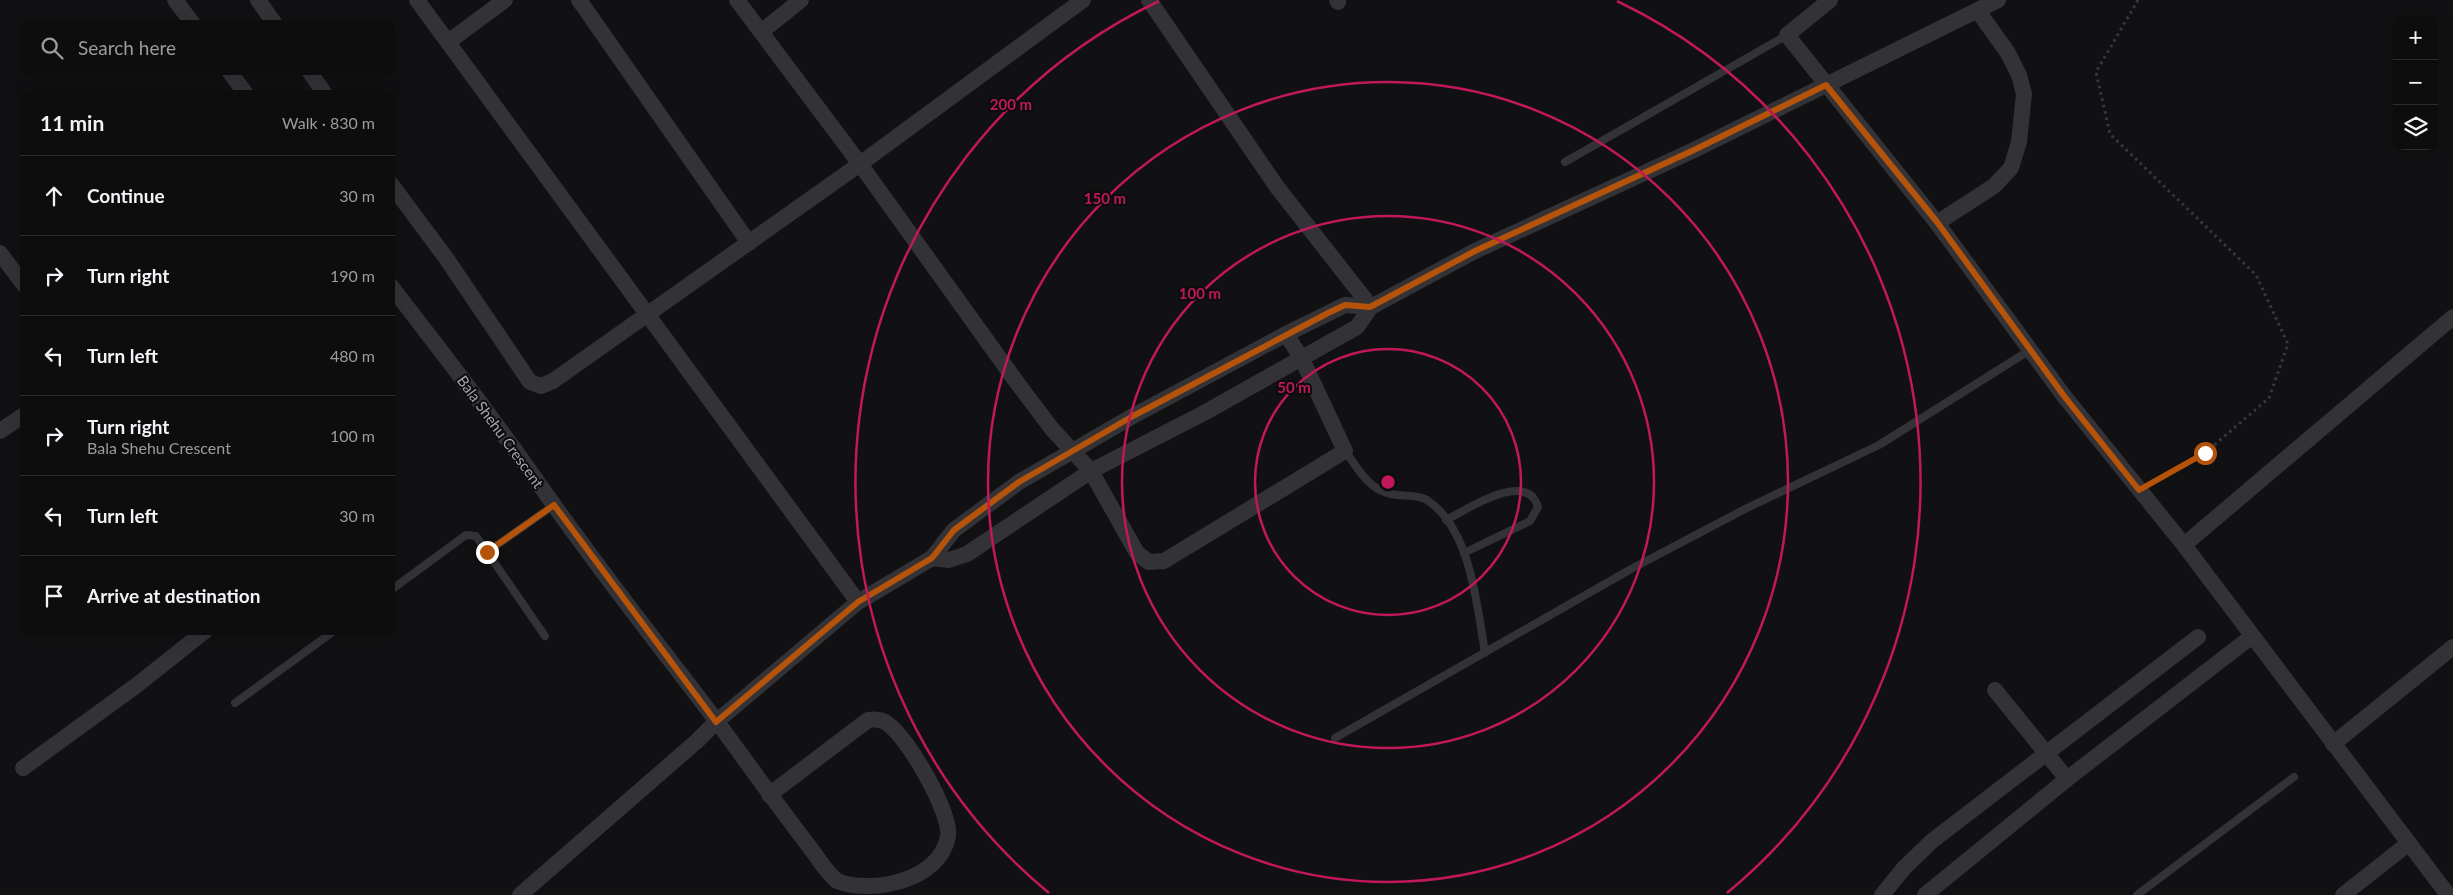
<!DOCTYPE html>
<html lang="en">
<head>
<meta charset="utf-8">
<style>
  body { margin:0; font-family:Lato,sans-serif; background:#1b1b1c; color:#f1f3f6 }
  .controls { position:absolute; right:15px; top:15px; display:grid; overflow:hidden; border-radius:10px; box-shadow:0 5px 20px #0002 }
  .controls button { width:45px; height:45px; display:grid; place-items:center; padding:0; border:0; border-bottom:1px solid #2d2d2e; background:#0d0d0e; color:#f1f3f6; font:25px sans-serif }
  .stop { position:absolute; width:15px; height:15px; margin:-11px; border:4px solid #b45309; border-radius:50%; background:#fff }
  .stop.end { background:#b45309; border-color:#fff; box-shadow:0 1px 5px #0008 }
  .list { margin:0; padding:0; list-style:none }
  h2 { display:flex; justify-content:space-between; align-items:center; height:65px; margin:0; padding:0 20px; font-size:21px }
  h2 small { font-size:16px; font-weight:400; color:#9a9c9e }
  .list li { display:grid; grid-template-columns:32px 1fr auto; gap:15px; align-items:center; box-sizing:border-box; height:80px; padding:0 20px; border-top:1px solid #2d2d2e }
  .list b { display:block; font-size:19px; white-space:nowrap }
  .list p { margin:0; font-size:16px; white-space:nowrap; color:#9a9c9e }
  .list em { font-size:16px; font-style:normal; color:#9a9c9e }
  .icon { flex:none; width:28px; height:28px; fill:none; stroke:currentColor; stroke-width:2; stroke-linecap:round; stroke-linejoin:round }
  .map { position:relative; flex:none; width:2453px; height:895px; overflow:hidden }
  .search { position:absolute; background:#0d0d0e; box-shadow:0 5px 20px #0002; left:20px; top:20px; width:375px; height:55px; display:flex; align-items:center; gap:12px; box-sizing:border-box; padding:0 18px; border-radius:10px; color:#9a9c9e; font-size:19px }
  .panel { position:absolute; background:#0d0d0e; box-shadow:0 5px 20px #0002; left:20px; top:90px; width:375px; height:545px; border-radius:10px }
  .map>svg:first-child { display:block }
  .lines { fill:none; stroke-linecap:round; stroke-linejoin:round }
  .path { stroke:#38393e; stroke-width:3; stroke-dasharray:2.5 4; stroke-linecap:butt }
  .lane { stroke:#323237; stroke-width:8 }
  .street { stroke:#323237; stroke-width:16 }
  .route { stroke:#b45309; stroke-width:6 }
  .ring { fill:none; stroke:#c2185b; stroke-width:2.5 }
  .labels { text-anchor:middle; stroke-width:4; stroke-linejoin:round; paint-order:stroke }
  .street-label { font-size:15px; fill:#a2a6b3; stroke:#0c0c0d }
  .centre { fill:#c2185b; stroke:#0c0c0d; stroke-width:2.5 }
  .ring-label { font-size:15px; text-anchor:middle; font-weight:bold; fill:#c2185b; stroke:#0c0c0d; stroke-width:4; stroke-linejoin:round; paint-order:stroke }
</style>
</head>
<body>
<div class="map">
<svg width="2453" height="895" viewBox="0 0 2453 895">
  <rect width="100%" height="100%" fill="#111113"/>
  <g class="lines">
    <polyline class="path" points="2138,0 2096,72 2110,134 2256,275 2288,344 2269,398 2205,453 2153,482"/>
    <g class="lane">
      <polyline points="1565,162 1787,35"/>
      <path d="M 1345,451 C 1360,471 1370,493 1397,495 C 1406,496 1419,495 1427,500 C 1471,529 1477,606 1485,653"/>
      <path d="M 1446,520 C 1468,509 1527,469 1538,507 L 1530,521 L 1464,553"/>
      <polyline points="487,552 554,505"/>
      <polyline points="391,590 466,535 476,536 545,636"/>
      <polyline points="235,703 334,631"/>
      <polyline points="1335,738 1631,569 1747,508 1879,445 2030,350"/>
      <polyline points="2137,895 2294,777"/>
    </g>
    <g class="street">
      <polyline points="175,0 193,24"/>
      <polyline points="258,0 275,24"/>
      <polyline points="417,0 858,602"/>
      <polyline points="579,0 749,243"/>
      <polyline points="737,0 860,164 1018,384 1052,429 1091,471 1137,553 1149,562 1164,561 1345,451 1302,359 1286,334"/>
      <polyline points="1149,0 1277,187 1371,307"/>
      <polyline points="1337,0 1338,2"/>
      <polyline points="1830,0 1787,35 1937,223 2064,396 2184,545 2448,895"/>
      <polyline points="761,32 801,0"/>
      <polyline points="448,42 505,0"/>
      <polyline points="229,71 246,94"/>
      <polyline points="309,71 325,94"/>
      <polyline points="391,184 446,258 530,382 541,386 553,381 860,164 1083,0"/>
      <polyline points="1937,223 1994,186 2011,168 2019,142 2024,94 2019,75 2008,53 1978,11"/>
      <polyline points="0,253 24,285"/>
      <path d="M 391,286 C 426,332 461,376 495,423 C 525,463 553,505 583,545 C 626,604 671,661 715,719 C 746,761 776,803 808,845 C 817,856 825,871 837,881 C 873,895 941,880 948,836 C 951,812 908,738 888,724 C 882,719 875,719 868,720 L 769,795"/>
      <polyline points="0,431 24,415"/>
      <polyline points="2184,545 2453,317"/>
      <polyline points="932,558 949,560 967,554 1091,471 1204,413 1357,327 1371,307 1475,251 1694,150 1998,0"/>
      <polyline points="1995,690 2067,779"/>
      <polyline points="2333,744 2453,647"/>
      <polyline points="23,768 137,685 205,631"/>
      <polyline points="520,895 697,741 716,722 858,602 932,558 954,530 1019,482 1133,416 1286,334 1345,305 1371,307"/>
      <polyline points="1882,895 1904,868 1932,841 2198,637"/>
      <polyline points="1925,895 2067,779 2251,637"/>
      <polyline points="2343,895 2409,843"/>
    </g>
  </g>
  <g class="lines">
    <polyline class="route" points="487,552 554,505 716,722 858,602 932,558 954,530 1019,482 1133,416 1328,313 1345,305 1370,307 1475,251 1694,150 1826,85 1937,222 2064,396 2139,490 2205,453"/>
  </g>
  <g class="ring">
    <circle cx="1388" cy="482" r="133"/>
    <circle cx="1388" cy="482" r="266"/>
    <circle cx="1388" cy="482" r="400"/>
    <path d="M1049 893A533 533 0 0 1 1159 1M1617 1A533 533 0 0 1 1727 893"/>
  </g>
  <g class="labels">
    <g class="street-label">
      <text transform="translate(500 432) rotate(54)" y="5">Bala Shehu Crescent</text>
    </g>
  </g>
  <circle cx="1388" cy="482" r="8" class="centre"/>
  <g class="ring-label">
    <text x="1011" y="110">200 m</text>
    <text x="1105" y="204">150 m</text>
    <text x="1200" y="299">100 m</text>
    <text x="1294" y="393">50 m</text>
  </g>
</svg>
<div class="controls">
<button>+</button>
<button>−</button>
<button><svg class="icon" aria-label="layers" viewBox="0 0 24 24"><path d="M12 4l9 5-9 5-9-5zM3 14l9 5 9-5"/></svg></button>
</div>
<div class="stop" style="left:2205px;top:453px"></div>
<div class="stop end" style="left:487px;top:552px"></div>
<div class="search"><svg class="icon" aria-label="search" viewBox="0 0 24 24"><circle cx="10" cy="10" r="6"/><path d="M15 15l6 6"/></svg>Search here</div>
<section class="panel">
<h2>11 min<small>Walk · 830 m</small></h2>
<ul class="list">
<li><svg class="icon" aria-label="ahead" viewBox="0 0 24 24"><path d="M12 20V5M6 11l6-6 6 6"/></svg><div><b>Continue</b></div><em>30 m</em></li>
<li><svg class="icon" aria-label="right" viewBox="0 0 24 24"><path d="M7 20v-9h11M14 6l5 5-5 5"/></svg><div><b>Turn right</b></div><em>190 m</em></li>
<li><svg class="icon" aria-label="left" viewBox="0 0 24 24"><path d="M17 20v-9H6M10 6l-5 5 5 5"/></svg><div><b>Turn left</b></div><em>480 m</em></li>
<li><svg class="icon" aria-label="right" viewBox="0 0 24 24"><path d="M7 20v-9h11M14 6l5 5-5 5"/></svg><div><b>Turn right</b><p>Bala Shehu Crescent</p></div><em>100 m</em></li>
<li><svg class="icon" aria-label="left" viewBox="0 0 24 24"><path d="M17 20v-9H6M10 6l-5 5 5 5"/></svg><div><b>Turn left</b></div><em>30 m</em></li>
<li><svg class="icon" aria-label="arrive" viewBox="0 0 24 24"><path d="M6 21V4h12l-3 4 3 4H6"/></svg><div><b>Arrive at destination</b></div></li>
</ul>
</section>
</div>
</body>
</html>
